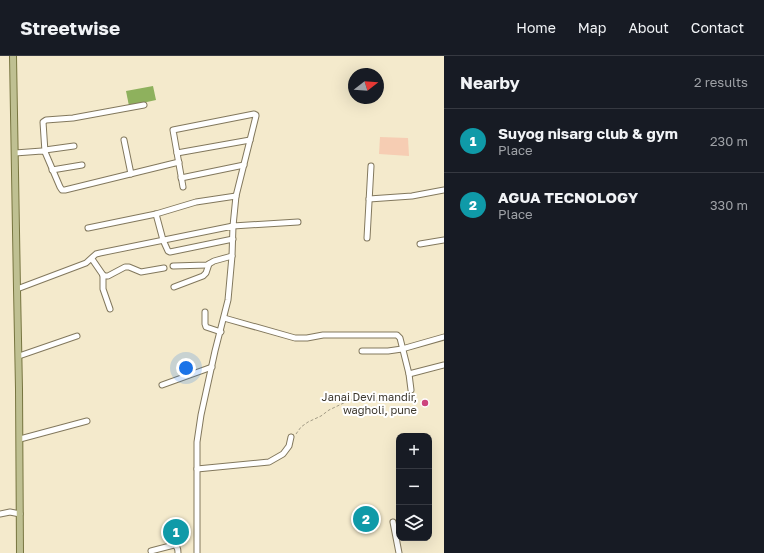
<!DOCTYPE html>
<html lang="en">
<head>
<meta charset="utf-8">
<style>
  body { margin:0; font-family:"Golos Text",sans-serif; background:#242831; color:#f1f3f6 }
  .controls { position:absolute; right:12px; bottom:12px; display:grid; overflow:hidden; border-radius:8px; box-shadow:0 4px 16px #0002 }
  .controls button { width:36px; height:36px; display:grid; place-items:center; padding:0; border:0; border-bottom:1px solid #363941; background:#171b24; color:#f1f3f6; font:20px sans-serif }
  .compass { position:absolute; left:348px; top:12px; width:36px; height:36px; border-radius:50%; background:#171b24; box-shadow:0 4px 16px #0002; rotate:73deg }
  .you { position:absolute; left:186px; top:312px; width:14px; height:14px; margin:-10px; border:3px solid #fff; border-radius:50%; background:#1a73e8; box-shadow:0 0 0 6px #1a73e833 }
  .badge { display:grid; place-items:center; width:26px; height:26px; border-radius:50%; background:#cd447e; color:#fff; font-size:13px; font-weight:700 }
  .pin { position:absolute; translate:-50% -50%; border:2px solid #fff; box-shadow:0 1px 4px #0006 }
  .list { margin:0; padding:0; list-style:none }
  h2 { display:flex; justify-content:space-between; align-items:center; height:52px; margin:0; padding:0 16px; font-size:17px }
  h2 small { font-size:13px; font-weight:400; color:#9ea1a6 }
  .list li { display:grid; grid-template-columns:26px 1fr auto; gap:12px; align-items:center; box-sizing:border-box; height:64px; padding:0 16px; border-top:1px solid #363941 }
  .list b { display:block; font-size:15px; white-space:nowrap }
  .list p { margin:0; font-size:13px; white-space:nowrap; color:#9ea1a6 }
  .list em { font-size:13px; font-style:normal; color:#9ea1a6 }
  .icon { flex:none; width:22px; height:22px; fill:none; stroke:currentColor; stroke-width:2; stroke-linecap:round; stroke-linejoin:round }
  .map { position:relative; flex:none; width:444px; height:497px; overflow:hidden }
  header { display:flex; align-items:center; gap:24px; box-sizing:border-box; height:56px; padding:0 20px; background:#171b24; border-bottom:1px solid #363941 }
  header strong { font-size:19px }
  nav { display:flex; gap:22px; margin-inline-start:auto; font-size:14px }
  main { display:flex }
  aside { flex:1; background:#171b24 }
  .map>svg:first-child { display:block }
  .green { fill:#f6cdb3 }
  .water { fill:#8eb15d }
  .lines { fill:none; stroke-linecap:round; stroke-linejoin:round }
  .minor-casing { stroke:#82785d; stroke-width:7 }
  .major-casing { stroke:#777540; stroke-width:8 }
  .path { stroke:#a29b85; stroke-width:1; stroke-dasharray:3 2; stroke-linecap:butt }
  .minor { stroke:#fff; stroke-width:5 }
  .major { stroke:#bfc092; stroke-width:6 }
  .poi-dot { fill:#cd447e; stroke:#fff; stroke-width:1.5 }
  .labels { text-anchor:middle; stroke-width:4; stroke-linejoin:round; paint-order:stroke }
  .poi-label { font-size:11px; fill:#3e392e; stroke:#fff; text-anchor:end }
</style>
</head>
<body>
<header>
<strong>Streetwise</strong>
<nav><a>Home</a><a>Map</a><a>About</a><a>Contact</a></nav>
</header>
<main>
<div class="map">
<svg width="444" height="497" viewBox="0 0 444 497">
  <rect width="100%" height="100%" fill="#f4eacc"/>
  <polygon class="green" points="380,81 408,82 409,100 379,98"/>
  <polygon class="water" points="153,30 156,44 129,50 126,35"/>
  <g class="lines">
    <defs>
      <g id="minor">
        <polyline points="124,84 131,118"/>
        <polyline points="45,94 74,90"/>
        <polyline points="45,96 43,66 46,64 73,62 144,49"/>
        <polyline points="15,97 42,95 45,96 60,131 62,134 65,134 179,106"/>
        <polyline points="177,97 250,84"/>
        <polyline points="52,114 82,109"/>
        <polyline points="181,122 244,109"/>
        <polyline points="183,131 173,74 254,58 256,59 256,60 236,140 233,170 298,166"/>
        <polyline points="369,143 412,140 444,134"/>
        <polyline points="156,158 163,184 168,195 170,196 233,183"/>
        <polyline points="88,172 156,158 196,146 236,140"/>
        <polyline points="367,182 371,110"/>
        <polyline points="420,188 444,184"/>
        <polyline points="92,203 103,219 103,233 110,253"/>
        <polyline points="173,210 207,209 214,205 232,200"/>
        <polyline points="103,219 105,220 108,220 125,211 129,211 141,216 164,212"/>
        <polyline points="174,231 203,220 206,217 209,208"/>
        <polyline points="17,233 86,207 96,198 100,197 233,170 232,200 228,244 215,295 201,359 197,386 197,497"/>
        <polyline points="205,256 205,268 206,271 221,276"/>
        <polyline points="224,262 295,282 307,282 323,279 397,279 400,282 409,318 444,309"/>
        <polyline points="362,295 388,295 402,293 444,281"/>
        <polyline points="19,300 77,280"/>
        <polyline points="409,318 411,334"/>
        <polyline points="162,329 212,311"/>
        <polyline points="20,383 87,365"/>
        <polyline points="197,413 269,406 283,398 289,390 291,381"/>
        <polyline points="0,458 10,456 20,458"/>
        <polyline points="393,466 399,497"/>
        <path d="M 151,495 L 174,489 C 178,490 178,494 178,497"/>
      </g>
      <polyline id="major" points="13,0 17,233 19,333 20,497"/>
    </defs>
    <use href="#minor" class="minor-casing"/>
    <use href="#major" class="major-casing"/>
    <polyline class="path" points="296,378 301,371 308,366 321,360 329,354 350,344 358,343 375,345 385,343 392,345"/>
    <use href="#minor" class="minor"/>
    <use href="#major" class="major"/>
  </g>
  <circle class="poi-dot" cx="425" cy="347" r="4"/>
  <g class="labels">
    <g class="poi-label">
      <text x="417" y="345">Janai Devi mandir,<tspan x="417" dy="13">wagholi, pune</tspan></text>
    </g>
  </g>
</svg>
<div class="controls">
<button>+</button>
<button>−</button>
<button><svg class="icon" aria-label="layers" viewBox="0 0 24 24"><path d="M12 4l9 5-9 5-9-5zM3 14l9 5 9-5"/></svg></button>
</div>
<svg class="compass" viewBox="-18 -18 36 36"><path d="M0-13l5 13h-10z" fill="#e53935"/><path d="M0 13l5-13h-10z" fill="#9ea1a6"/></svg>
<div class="you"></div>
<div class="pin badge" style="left:176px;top:476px;background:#0f9aa8">1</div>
<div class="pin badge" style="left:366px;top:463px;background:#0f9aa8">2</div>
</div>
<aside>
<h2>Nearby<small>2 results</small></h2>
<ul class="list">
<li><span class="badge" style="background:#0f9aa8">1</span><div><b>Suyog nisarg club &amp; gym</b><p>Place</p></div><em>230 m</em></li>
<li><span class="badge" style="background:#0f9aa8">2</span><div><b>AGUA TECNOLOGY</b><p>Place</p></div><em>330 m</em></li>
</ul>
</aside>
</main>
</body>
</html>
